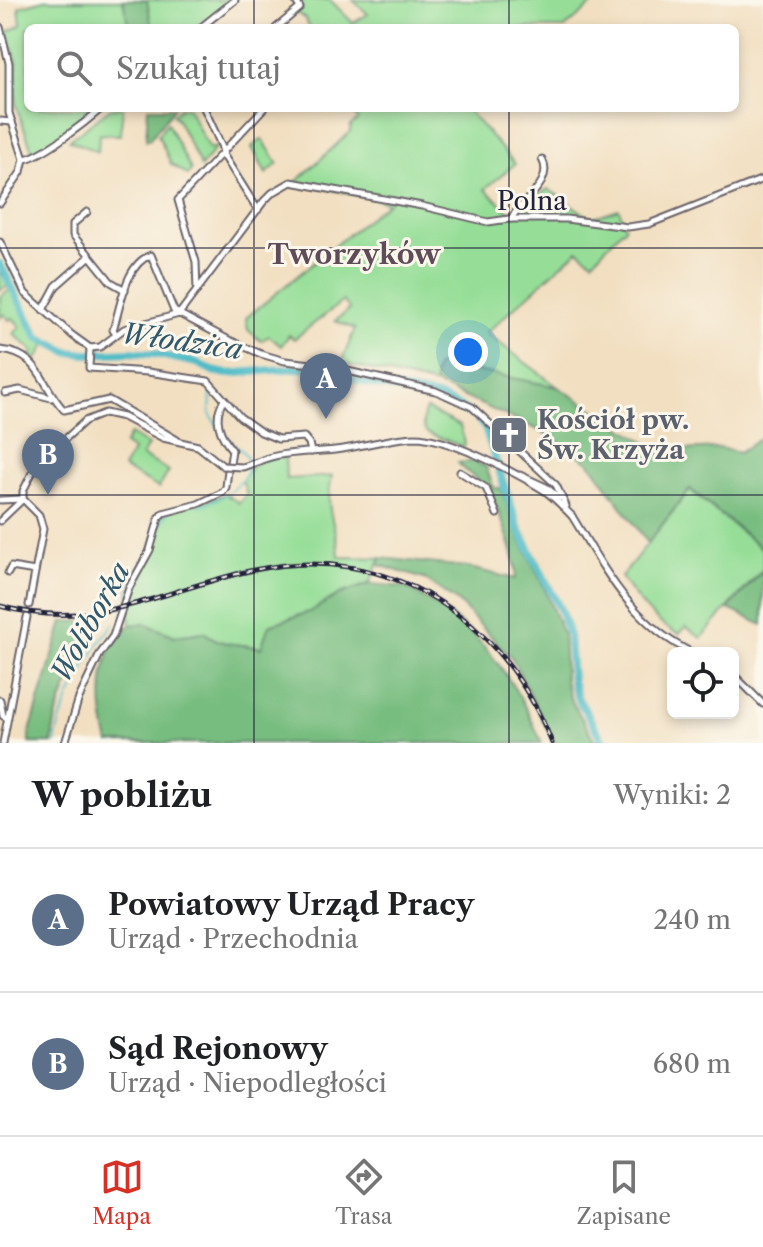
<!DOCTYPE html>
<html lang="pl">
<head>
<meta charset="utf-8">
<style>
  body { margin:0; font-family:"Libre Caslon Text",serif; background:#f6f6f6; color:#202124 }
  .controls { position:absolute; right:24px; bottom:24px; display:grid; overflow:hidden; border-radius:12px; box-shadow:0 4px 12px #0003 }
  .controls button { width:72px; height:72px; display:grid; place-items:center; padding:0; border:0; border-bottom:2px solid #e0e0e0; background:#fff; color:#202124; font:40px sans-serif }
  .you { position:absolute; left:468px; top:352px; width:28px; height:28px; margin:-20px; border:6px solid #fff; border-radius:50%; background:#1a73e8; box-shadow:0 0 0 12px #1a73e833 }
  .badge { display:grid; place-items:center; width:52px; height:52px; border-radius:50%; background:#d93025; color:#fff; font-size:26px; font-weight:700 }
  .pin { position:absolute; translate:-50% -66px; filter:drop-shadow(0 2px 4px #0008) }
  .pin::after { content:''; position:absolute; top:42px; width:28px; height:24px; background:inherit; clip-path:polygon(0 0,100% 0,50% 100%) }
  .list { margin:0; padding:0; list-style:none }
  h2 { display:flex; justify-content:space-between; align-items:center; height:104px; margin:0; padding:0 32px; font-size:34px }
  h2 small { font-size:26px; font-weight:400; color:#757577 }
  .list li { display:grid; grid-template-columns:52px 1fr auto; gap:24px; align-items:center; box-sizing:border-box; height:144px; padding:0 32px; border-top:2px solid #e0e0e0 }
  .list b { display:block; font-size:30px; white-space:nowrap }
  .list p { margin:0; font-size:26px; white-space:nowrap; color:#757577 }
  .list em { font-size:26px; font-style:normal; color:#757577 }
  .icon { flex:none; width:44px; height:44px; fill:none; stroke:currentColor; stroke-width:2; stroke-linecap:round; stroke-linejoin:round }
  .map { position:relative; flex:none; width:763px; height:743px; overflow:hidden }
  .search { position:absolute; background:#fff; box-shadow:0 4px 12px #0003; left:24px; right:24px; top:24px; height:88px; display:flex; align-items:center; gap:20px; box-sizing:border-box; padding:0 28px; border-radius:12px; color:#757577; font-size:30px }
  .sheet { height:392px; background:#fff }
  nav { display:flex; justify-content:space-around; align-items:center; box-sizing:border-box; height:112px; border-top:2px solid #e0e0e0; background:#fff; font-size:22px; color:#757577 }
  nav a { display:grid; justify-items:center; gap:4px }
  nav .on { color:#d93025 }
  .map>svg:first-child { display:block }
  .green { fill:#96de98; stroke:#5c806a; stroke-width:2 }
  .forest { fill:#78bd80; stroke:#4d705e; stroke-width:2 }
  .lines { fill:none; stroke-linecap:round; stroke-linejoin:round }
  .stream { stroke:#4fbcc7; stroke-width:2 }
  .river { stroke:#4fbcc7; stroke-width:8 }
  .minor-casing { stroke:#6b646a; stroke-width:9 }
  .minor { stroke:#fff; stroke-width:5 }
  .rail-casing { stroke:#22223b; stroke-width:5 }
  .rail { stroke:#fbf7ec; stroke-width:2; stroke-dasharray:6; stroke-linecap:butt }
  .minor-bridge-casing { stroke:#6b646a; stroke-width:9; stroke-linecap:butt }
  .minor-bridge { stroke:#fff; stroke-width:5 }
  .grid { fill:none; stroke:#22223b; stroke-width:2; stroke-opacity:0.55 }
  .labels { text-anchor:middle; stroke-width:6; stroke-linejoin:round; paint-order:stroke }
  .street-label { font-size:26px; fill:#22223b; stroke:#fbf7ec }
  .worship-label { font-size:26px; font-weight:bold; fill:#5b616d; stroke:#fbf7ec; text-anchor:start }
  .neighbourhood-label { font-size:28px; font-weight:bold; fill:#5f4c59; stroke:#fbf7ec }
  .water-label { font-size:28px; font-style:italic; fill:#32586c; stroke:#fbf7ec }
</style>
</head>
<body>
<div class="map">
<svg width="763" height="743" viewBox="0 0 763 743">
  <rect width="100%" height="100%" fill="#fbf7ec"/>
  <filter id="ink" filterUnits="userSpaceOnUse"><feTurbulence type="fractalNoise" baseFrequency=".0125" numOctaves="2"/><feDisplacementMap in="SourceGraphic" scale="16" xChannelSelector="R" yChannelSelector="G"/><feConvolveMatrix kernelMatrix="1 2 1 2 8 2 1 2 1" color-interpolation-filters="sRGB"/></filter>
  <filter id="wash" filterUnits="userSpaceOnUse"><feTurbulence type="fractalNoise" baseFrequency=".006" numOctaves="4" result="noise"/><feDisplacementMap in="SourceGraphic" scale="32" xChannelSelector="R" yChannelSelector="G"/><feGaussianBlur stdDeviation="1.8" result="paint"/><feColorMatrix in="noise" values="0 0 0 0 0 0 0 0 0 0 0 0 0 0 0 0 0 1.4 0 .05"/><feComposite in="paint" operator="in"/></filter>
  <g filter="url(#wash)">
    <rect width="100%" height="100%" fill="#f2dfc1"/>
    <g class="green">
      <polygon points="44,0 234,0 199,28 28,28 28,108 96,108 71,128 33,153 16,105 17,61 7,32 21,25 19,7"/>
      <polygon points="295,0 330,0 353,23 368,14 353,0 598,0 565,28 310,28 305,19 295,12 300,8"/>
      <polygon points="111,108 123,108 120,135 99,134 98,152 69,140"/>
      <polygon points="179,108 188,108 209,149 216,147 201,167 177,119 173,115"/>
      <path d="M 350,108 L 466,108 L 515,164 L 485,189 L 511,213 L 548,189 L 591,218 L 619,209 L 625,227 L 593,261 L 578,250 L 486,333 L 558,387 L 440,364 C 434,370 433,378 437,385 L 341,363 L 355,329 L 335,321 L 350,309 L 343,301 L 294,339 L 289,335 L 281,346 L 269,336 L 261,341 L 248,330 L 246,318 L 388,202 L 296,182 L 350,132 L 351,125 L 358,120 Z"/>
      <polygon points="167,123 191,170 188,175 171,164 158,135"/>
      <polygon points="262,139 278,163 266,174 252,147"/>
      <polygon points="0,264 38,337 47,343 35,362 31,357 33,351 14,334 20,326 13,318 9,320 4,314 0,318 0,296 10,290 7,286 0,290"/>
      <path d="M 426,409 L 460,426 L 465,443 L 464,447 L 427,433 C 421,426 423,416 426,409 Z"/>
      <polygon points="130,434 148,445 142,456 169,471 159,488 123,468 133,451 124,445"/>
      <path d="M 285,454 L 286,479 L 332,476 C 323,513 338,526 339,557 L 381,558 L 369,584 L 340,594 L 309,612 L 269,625 L 261,648 C 237,642 224,648 204,632 L 175,636 L 146,624 L 130,625 L 129,588 L 150,550 L 163,513 L 225,494 L 239,503 L 247,494 L 242,481 C 252,459 264,460 285,454 Z"/>
      <path d="M 690,490 L 763,550 L 763,569 L 701,638 L 686,627 L 679,634 C 656,625 635,598 621,577 Z"/>
    </g>
    <g class="forest">
      <polygon points="123,0 147,0 152,28 129,28"/>
      <polygon points="148,108 174,108 149,140 146,140"/>
      <polygon points="440,364 558,387 660,451 720,448 739,453 763,436 763,549 690,489 648,543 590,463 543,432 437,385 434,380 436,368"/>
      <path d="M 473,461 L 486,467 L 494,488 L 501,488 L 515,528 L 542,583 L 563,635 L 565,681 L 570,698 L 596,743 L 554,743 L 512,658 L 458,602 L 424,579 L 379,565 L 381,558 L 466,567 L 515,579 C 520,565 497,501 486,489 C 478,479 466,472 458,463 Z"/>
      <polygon points="763,570 763,625 728,609"/>
      <path d="M 369,584 C 380,585 395,585 406,588 C 415,591 424,599 433,604 C 486,635 518,687 542,743 L 109,743 C 101,713 99,680 110,650 C 114,641 124,633 130,625 L 146,624 L 175,636 L 204,632 C 224,648 237,642 261,648 L 269,625 L 309,612 L 340,594 Z"/>
      <path d="M 77,621 L 94,625 L 97,634 C 77,666 54,705 52,743 L 29,743 L 29,735 L 63,622 Z"/>
    </g>
    <g class="lines">
      <g class="stream">
        <polyline points="213,375 213,371"/>
        <polyline points="211,393 210,414 217,426"/>
        <polyline points="224,434 245,454 248,461"/>
        <path d="M 199,506 C 219,500 242,489 248,468"/>
        <polyline points="155,543 162,522 169,513"/>
        <polyline points="122,615 140,574"/>
        <path d="M 55,743 C 59,710 92,648 115,623"/>
      </g>
      <polyline class="river" points="0,264 38,337 68,352 87,354 130,352 154,354 197,363 213,371 227,374 297,368 320,370 371,384 437,397 456,405 475,416 485,428 518,527 561,611 569,636 572,681 577,697 604,743"/>
    </g>
  </g>
  <g filter="url(#ink)">
    <g class="lines">
      <defs>
        <g id="minor">
          <polyline points="0,27 9,63 9,113 24,159 21,172 0,203"/>
          <polyline points="200,28 235,0"/>
          <polyline points="276,28 300,8 295,0"/>
          <polyline points="204,108 221,145 224,156 258,210"/>
          <polyline points="0,121 12,122"/>
          <path d="M 24,159 C 42,157 87,121 102,108"/>
          <polyline points="87,212 73,224 73,235 111,282 125,290"/>
          <path d="M 511,219 C 521,200 555,183 542,159"/>
          <polyline points="0,242 25,293 72,335 90,348"/>
          <polyline points="197,291 196,262 178,200 264,108"/>
          <polyline points="43,310 56,286 89,257"/>
          <polyline points="179,314 264,201 272,193 291,182 422,206 488,222 509,219 566,219 628,227 649,224 763,179"/>
          <path d="M 116,334 L 113,330 C 121,306 125,264 151,255 L 174,311 L 227,339 L 261,354 L 285,361 L 321,365 L 436,391 L 472,407 L 556,485 L 566,506"/>
          <polyline points="90,348 89,368 148,372 208,381 240,417 261,432 278,439 304,437 309,443 311,452"/>
          <polyline points="90,348 100,347 124,329 179,314"/>
          <path d="M 0,350 C 42,354 40,385 64,410 L 109,400 L 177,440"/>
          <polyline points="5,393 20,390 51,398"/>
          <path d="M 224,400 C 212,417 220,436 232,450 L 230,463"/>
          <path d="M 257,462 C 281,451 309,453 335,450 C 362,447 388,438 415,437 C 447,437 517,473 545,491 C 555,498 563,507 572,516"/>
          <polyline points="460,472 486,488 497,514"/>
          <polyline points="520,475 546,487 559,498"/>
          <polyline points="23,499 39,515 43,529 29,605"/>
          <polyline points="0,500 22,499"/>
          <path d="M 572,516 C 605,570 633,625 693,653"/>
          <polyline points="0,521 23,499 23,491 33,471 54,449 85,421 105,413 123,417 163,438 198,446 223,466"/>
          <polyline points="8,573 11,567 35,571"/>
          <polyline points="733,674 763,704"/>
          <polyline points="0,700 3,716 7,718"/>
          <polyline points="3,743 27,617"/>
          <polyline points="65,743 79,698 100,654 113,636 129,588 150,550 159,518 163,513 198,504 223,492 226,487 228,470"/>
        </g>
      </defs>
      <use href="#minor" class="minor-casing"/>
      <use href="#minor" class="minor"/>
      <defs>
        <path id="rail" d="M 0,606 C 98,633 163,589 254,570 C 389,541 504,619 552,743"/>
      </defs>
      <use href="#rail" class="rail-casing"/>
      <use href="#rail" class="rail"/>
      <defs>
        <polyline id="minor-bridge" points="223,466 243,467 257,462"/>
      </defs>
      <use href="#minor-bridge" class="minor-bridge-casing"/>
      <use href="#minor-bridge" class="minor-bridge"/>
    </g>
  </g>
  <path class="grid" d="M 254,0 L 254,28M 509,0 L 509,28M 254,108 L 254,743M 509,108 L 509,743M 0,248 L 763,248M 0,495 L 763,495"/>
  <defs>
    <symbol id="church-square" viewBox="-11 -11 22 22"><rect x="-9" y="-9" width="18" height="18" rx="4" fill="#6b7280" stroke="#fbf7ec"/><path d="M-1.2-6h2.4v3.5h3.3v2.4h-3.3V6h-2.4V-.1h-3.3v-2.4h3.3Z" fill="#fff"/></symbol>
  </defs>
  <g fill-rule="evenodd">
    <use href="#church-square" x="487" y="413" width="44" height="44"/>
  </g>
  <g class="labels">
    <g class="street-label">
      <text x="532" y="210">Polna</text>
    </g>
    <g class="worship-label">
      <text x="537" y="429">Kościół pw.<tspan x="537" dy="30">Św. Krzyża</tspan></text>
    </g>
    <g class="neighbourhood-label">
      <text x="354" y="264">Tworzyków</text>
    </g>
    <g class="water-label">
      <text transform="translate(182 341) rotate(8)" y="10">Włodzica</text>
      <text transform="translate(90 622) rotate(-61)" y="10">Woliborka</text>
    </g>
  </g>
</svg>
<div class="controls">
<button><svg class="icon" aria-label="locate" viewBox="0 0 24 24"><circle cx="12" cy="12" r="6"/><path d="M12 2v4M12 18v4M2 12h4M18 12h4"/></svg></button>
</div>
<div class="you"></div>
<div class="pin badge" style="left:326px;top:419px;background:#5c6f8a">A</div>
<div class="pin badge" style="left:48px;top:495px;background:#5c6f8a">B</div>
<div class="search"><svg class="icon" aria-label="search" viewBox="0 0 24 24"><circle cx="10" cy="10" r="6"/><path d="M15 15l6 6"/></svg>Szukaj tutaj</div>
</div>
<section class="sheet">
<h2>W pobliżu<small>Wyniki: 2</small></h2>
<ul class="list">
<li><span class="badge" style="background:#5c6f8a">A</span><div><b>Powiatowy Urząd Pracy</b><p>Urząd · Przechodnia</p></div><em>240 m</em></li>
<li><span class="badge" style="background:#5c6f8a">B</span><div><b>Sąd Rejonowy</b><p>Urząd · Niepodległości</p></div><em>680 m</em></li>
</ul>
</section>
<nav>
<a class="on"><svg class="icon" aria-label="map" viewBox="0 0 24 24"><path d="M3 6l6-2 6 2 6-2v14l-6 2-6-2-6 2zM9 4v14M15 6v14"/></svg>Mapa</a>
<a><svg class="icon" aria-label="directions" viewBox="0 0 24 24"><path d="M12 3l9 9-9 9-9-9zM9 14v-3h6M13 9l2 2-2 2"/></svg>Trasa</a>
<a><svg class="icon" aria-label="saved" viewBox="0 0 24 24"><path d="M7 4h10v16l-5-4-5 4z"/></svg>Zapisane</a>
</nav>
</body>
</html>
